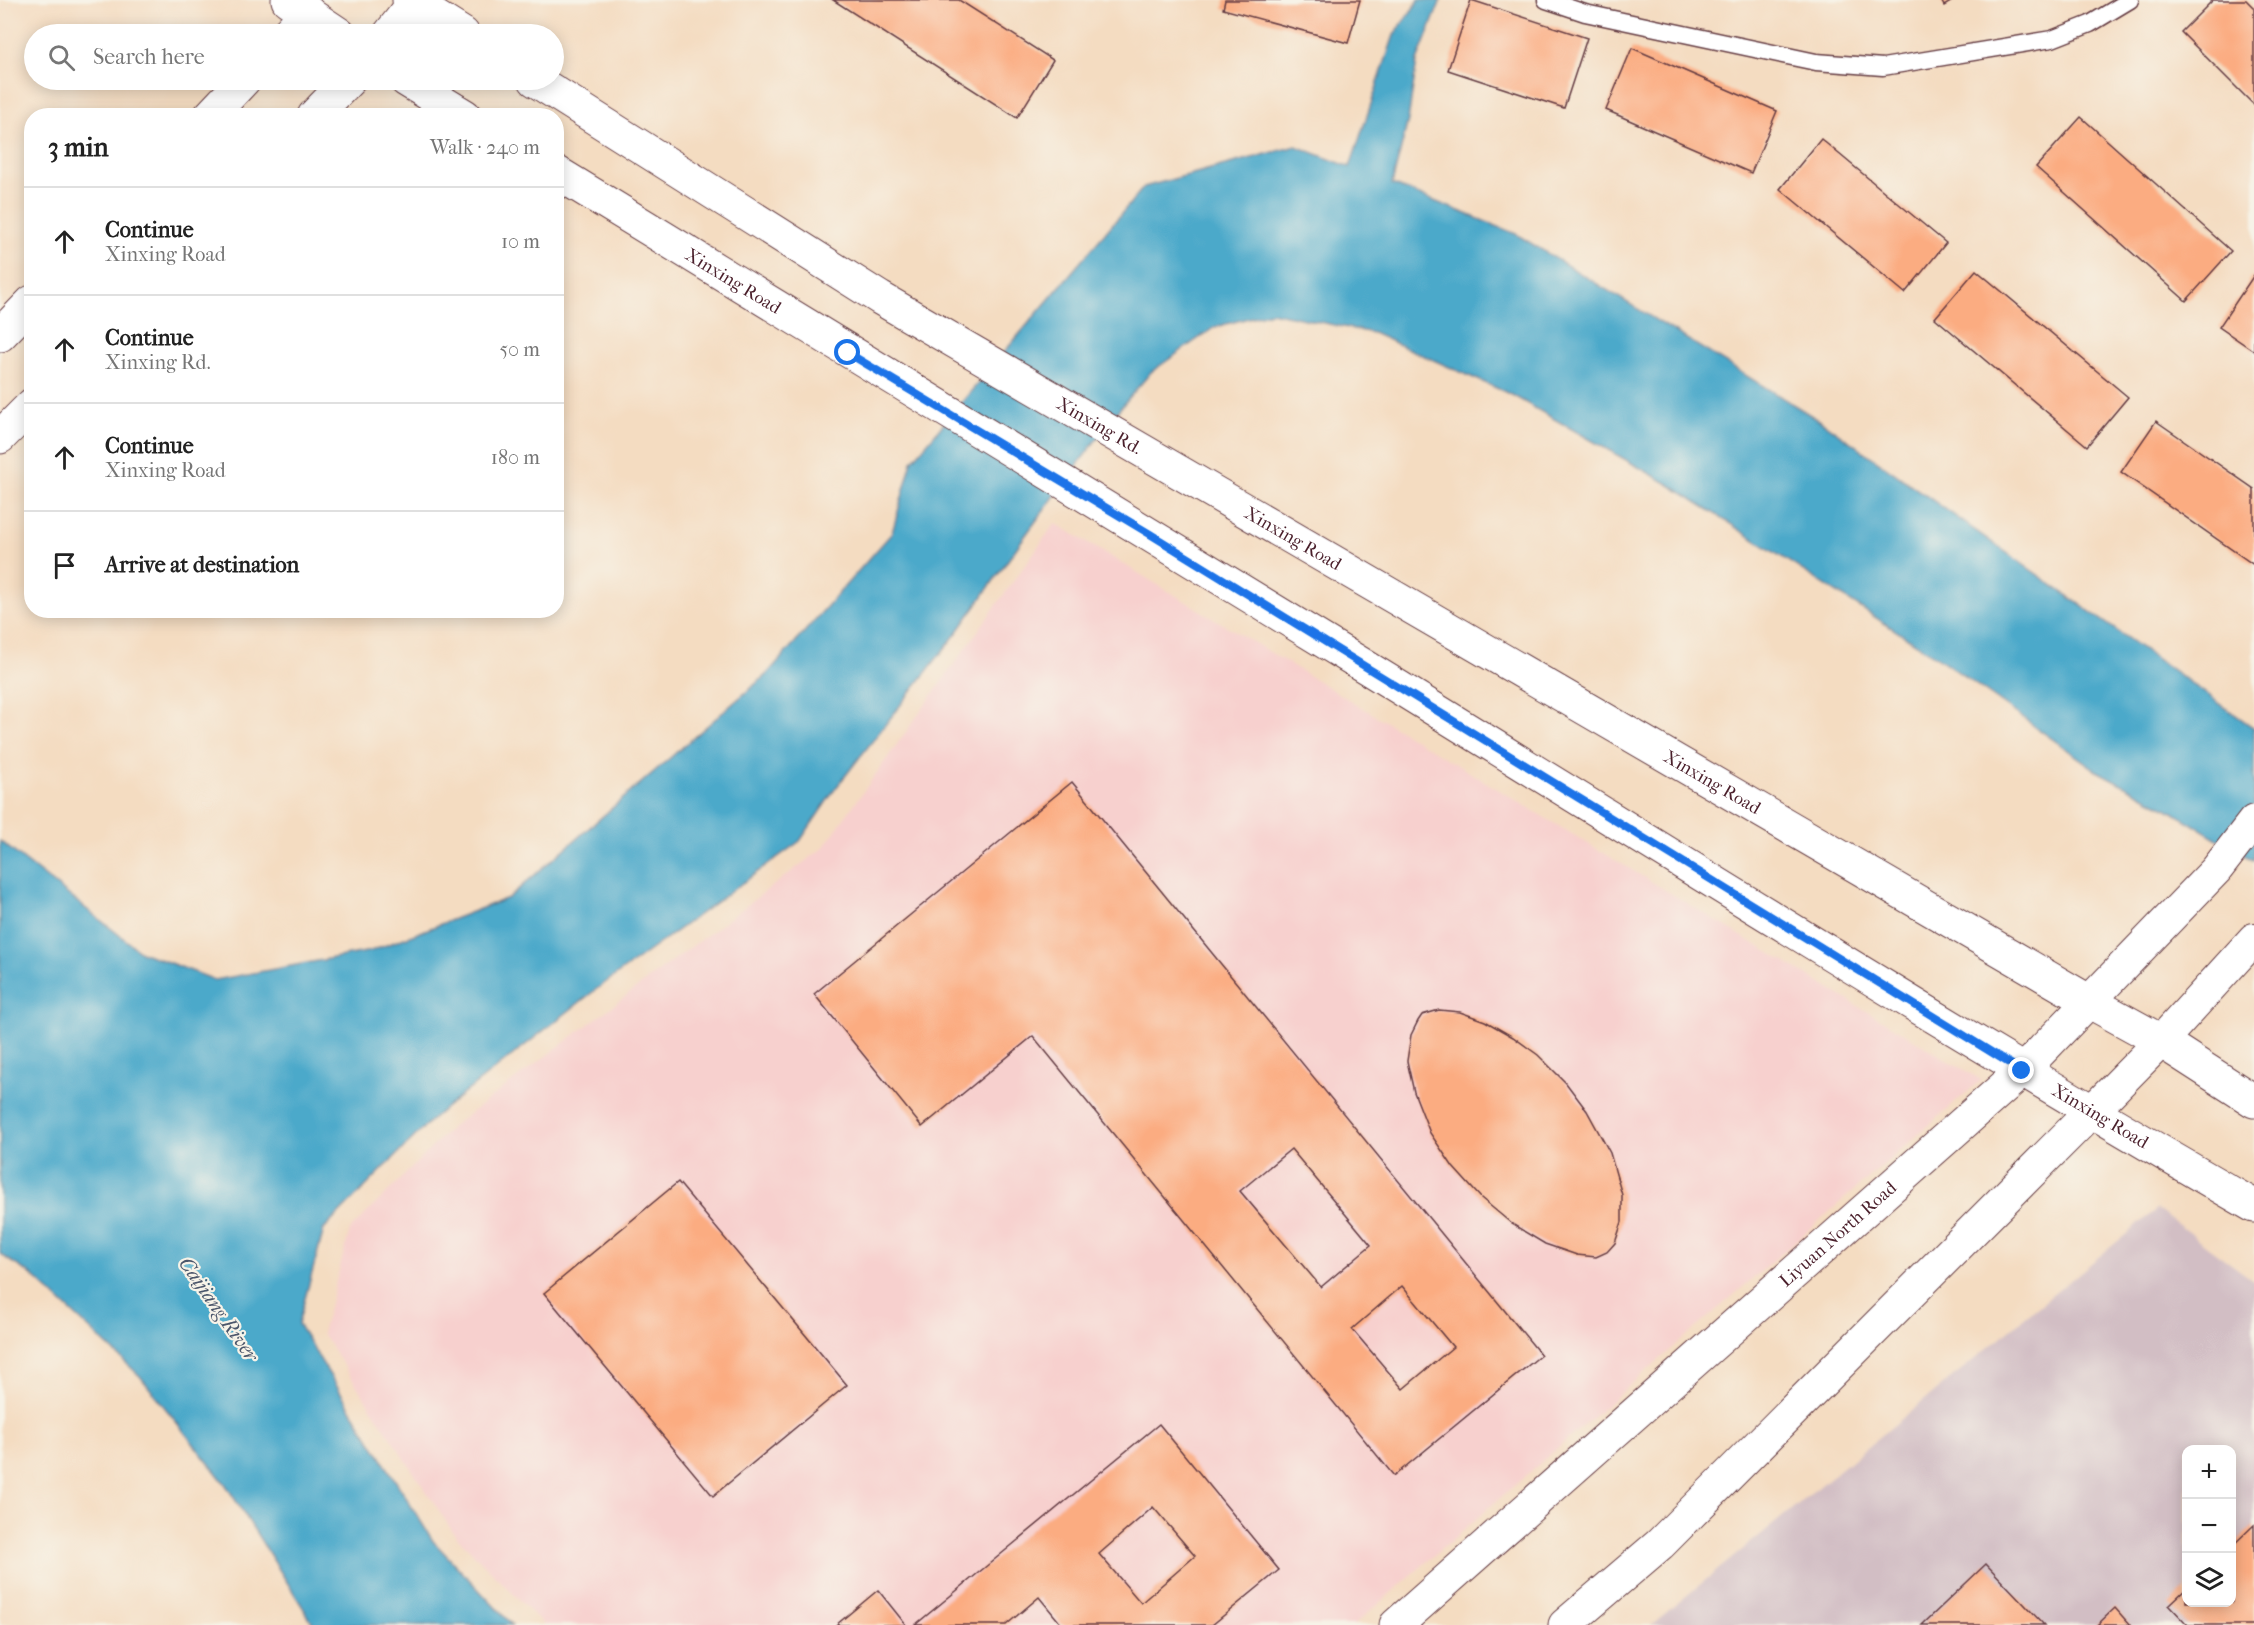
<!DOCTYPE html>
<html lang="en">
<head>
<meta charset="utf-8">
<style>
  body { margin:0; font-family:"IM FELL French Canon",serif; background:#f6f6f6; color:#222 }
  .controls { position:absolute; right:18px; bottom:18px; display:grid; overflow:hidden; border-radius:12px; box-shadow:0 3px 15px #0003 }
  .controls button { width:54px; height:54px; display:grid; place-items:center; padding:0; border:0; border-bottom:2px solid #e0e0e0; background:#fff; color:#222; font:30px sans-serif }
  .stop { position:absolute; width:18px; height:18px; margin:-14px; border:4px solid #1a73e8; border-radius:50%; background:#fff }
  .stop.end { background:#1a73e8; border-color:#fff; box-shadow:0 2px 6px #0008 }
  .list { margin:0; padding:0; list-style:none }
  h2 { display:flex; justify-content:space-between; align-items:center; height:78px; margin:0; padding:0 24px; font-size:26px }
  h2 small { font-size:20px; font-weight:400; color:#767676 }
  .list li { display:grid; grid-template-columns:39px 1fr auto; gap:18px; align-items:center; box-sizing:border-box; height:108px; padding:0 24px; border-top:2px solid #e0e0e0 }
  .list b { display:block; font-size:22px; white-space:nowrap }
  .list p { margin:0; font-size:20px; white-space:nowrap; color:#767676 }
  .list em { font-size:20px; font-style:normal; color:#767676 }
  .icon { flex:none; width:33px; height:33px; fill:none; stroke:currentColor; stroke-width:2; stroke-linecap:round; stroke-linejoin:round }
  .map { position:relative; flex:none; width:2254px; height:1625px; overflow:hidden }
  .search { position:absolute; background:#fff; box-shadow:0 3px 15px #0003; left:24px; top:24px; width:540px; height:66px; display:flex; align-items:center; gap:15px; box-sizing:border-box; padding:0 21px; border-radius:33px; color:#767676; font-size:22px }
  .panel { position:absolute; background:#fff; box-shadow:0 3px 15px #0003; left:24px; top:108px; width:540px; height:510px; border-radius:24px }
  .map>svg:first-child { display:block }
  .built { fill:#f7d0ce }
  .industrial { fill:#d2bec4; fill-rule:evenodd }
  .water { fill:#4ca9ca; stroke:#4b647a; stroke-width:1.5 }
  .building { fill:#fbac81; fill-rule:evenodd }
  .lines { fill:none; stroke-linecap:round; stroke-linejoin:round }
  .service-casing { stroke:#643b42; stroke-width:19 }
  .minor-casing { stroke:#643b42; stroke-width:34 }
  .tertiary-casing { stroke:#643b42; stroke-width:35 }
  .secondary-casing { stroke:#643b42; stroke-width:35 }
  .primary-casing { stroke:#643b42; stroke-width:35 }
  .service { stroke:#fff; stroke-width:16 }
  .minor { stroke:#fff; stroke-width:32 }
  .tertiary { stroke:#fff; stroke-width:33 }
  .secondary { stroke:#fff; stroke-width:33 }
  .primary { stroke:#fff; stroke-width:33 }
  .route { stroke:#1a73e8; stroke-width:8 }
  .labels { text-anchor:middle; stroke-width:4.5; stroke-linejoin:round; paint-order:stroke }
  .street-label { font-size:18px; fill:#4a1f2b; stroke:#f7f3e8 }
  .water-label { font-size:20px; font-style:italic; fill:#4b566b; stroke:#f7f3e8 }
</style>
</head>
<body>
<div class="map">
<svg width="2254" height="1625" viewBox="0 0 2254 1625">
  <rect width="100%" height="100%" fill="#f7f3e8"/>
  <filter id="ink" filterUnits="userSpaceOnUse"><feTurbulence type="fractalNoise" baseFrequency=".0167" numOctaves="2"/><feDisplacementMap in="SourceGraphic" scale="12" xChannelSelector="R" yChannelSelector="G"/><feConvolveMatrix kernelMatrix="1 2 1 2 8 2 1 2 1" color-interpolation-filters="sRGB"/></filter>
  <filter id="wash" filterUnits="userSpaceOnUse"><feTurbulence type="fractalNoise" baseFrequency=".008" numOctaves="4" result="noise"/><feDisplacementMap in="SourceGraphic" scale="24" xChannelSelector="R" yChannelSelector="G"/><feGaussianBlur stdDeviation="1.35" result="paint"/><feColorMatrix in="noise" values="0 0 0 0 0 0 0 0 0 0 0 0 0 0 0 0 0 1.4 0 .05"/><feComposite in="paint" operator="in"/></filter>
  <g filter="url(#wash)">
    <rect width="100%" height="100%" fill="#f4dcc1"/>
    <polygon class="built" points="1055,523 1981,1080 1354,1625 544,1625 455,1535 322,1333 350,1230 453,1126 823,848"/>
    <path class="industrial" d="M 2157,1209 L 2254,1281 L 2254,1625 L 1651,1625 ZM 2186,1450 L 2232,1450 L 2232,1602 L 2186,1602 Z"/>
    <polygon class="water" points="1419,0 1441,0 1417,61 1408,120 1392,184 1516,234 1825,424 2254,728 2254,861 2161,805 2099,772 1937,657 1670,485 1512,395 1373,333 1271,312 1215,327 1151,372 1116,413 1022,540 959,630 835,789 800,841 594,991 434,1117 324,1229 298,1324 433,1541 512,1625 314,1625 226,1485 140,1376 32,1275 0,1254 0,841 141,952 215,980 371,951 508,898 767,674 892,533 912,461 1144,187 1296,146 1350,167 1394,35"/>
    <g id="blocks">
      <g class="building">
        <polygon points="833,0 959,0 1053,60 1017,118"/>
        <polygon points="1225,0 1360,0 1348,43 1223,9"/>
        <polygon points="1471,0 1587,38 1564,108 1448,70"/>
        <polygon points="1941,0 1954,0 1944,6"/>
        <polygon points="2213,0 2246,0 2254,8 2254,105 2181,32"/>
        <polygon points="1632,48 1777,111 1751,173 1606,110"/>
        <polygon points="2081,117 2231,251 2186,301 2036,167"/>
        <polygon points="1821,139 1946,243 1905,293 1780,189"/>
        <polygon points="1976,270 2128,397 2087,446 1935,318"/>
        <polygon points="2254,275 2254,351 2219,327"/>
        <polygon points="2156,421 2254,489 2254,565 2121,472"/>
        <path d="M 1072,782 L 1541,1355 L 1394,1476 L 1033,1036 L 922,1127 L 814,994 ZM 1291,1149 L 1371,1245 L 1321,1287 L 1240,1191 ZM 1402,1286 L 1453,1347 L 1403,1389 L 1352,1329 Z"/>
        <polygon points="1439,1010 1460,1012 1485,1021 1513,1037 1538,1055 1566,1083 1587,1111 1610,1153 1622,1195 1622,1222 1615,1243 1607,1252 1596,1257 1577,1255 1545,1244 1512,1224 1481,1198 1453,1167 1430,1133 1414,1092 1407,1061 1411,1035 1418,1021 1422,1015"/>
        <polygon points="678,1182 847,1385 713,1496 544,1293"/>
        <path d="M 1159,1424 L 1279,1570 L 1212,1625 L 1062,1625 L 1039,1597 L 1006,1625 L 915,1625 ZM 1153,1507 L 1195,1556 L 1141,1603 L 1099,1554 Z"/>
        <polygon points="2254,1525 2254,1625 2188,1625 2169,1605 2186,1589 2186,1602 2232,1602 2232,1546"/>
        <polygon points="1986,1564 2044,1625 1922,1625"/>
        <polygon points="878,1590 906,1625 836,1625"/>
        <polygon points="2115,1608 2130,1625 2097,1625"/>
      </g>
    </g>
  </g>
  <g filter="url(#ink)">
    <use href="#blocks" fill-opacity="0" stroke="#643b42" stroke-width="1.5"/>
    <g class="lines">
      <defs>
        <polyline id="service" points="1546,0 1585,13 1816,62 1883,67 2052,39 2090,24 2130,0"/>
        <g id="minor">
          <polyline points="389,34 416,0"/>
          <polyline points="2022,1071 2216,870 2254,821"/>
          <polyline points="2091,1112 2161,1041 2254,939"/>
        </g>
        <g id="tertiary">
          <polyline points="287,34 308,12"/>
          <polyline points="210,116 244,80"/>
          <polyline points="314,116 349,80"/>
          <polyline points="0,335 32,302"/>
          <polyline points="0,437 32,405"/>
        </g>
        <g id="secondary">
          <path id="s1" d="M 1396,1625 L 2022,1071"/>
          <polyline points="1565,1625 1660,1544 2091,1112"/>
        </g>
        <g id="primary">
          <polyline points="288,0 339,34"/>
          <polyline points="409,0 463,34"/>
          <polyline points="406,80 465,116"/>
          <path id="s2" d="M 535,80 L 880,298 L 2090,1002 L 2161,1041 L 2254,1101"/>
          <path id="s3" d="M 556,172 C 826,339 1097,502 1366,667 C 1661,849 1954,1033 2254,1206"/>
        </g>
      </defs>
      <use href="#service" class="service-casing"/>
      <use href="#minor" class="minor-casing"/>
      <use href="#tertiary" class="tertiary-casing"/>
      <use href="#secondary" class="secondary-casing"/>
      <use href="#primary" class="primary-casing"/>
      <use href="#service" class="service"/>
      <use href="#minor" class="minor"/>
      <use href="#tertiary" class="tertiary"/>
      <use href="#secondary" class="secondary"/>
      <use href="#primary" class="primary"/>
    </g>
  </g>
  <g class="lines" filter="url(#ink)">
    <polyline class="route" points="848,353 1150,534 2022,1071"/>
  </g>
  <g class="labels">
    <g class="street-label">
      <text dy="6" stroke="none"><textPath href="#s3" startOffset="208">Xinxing Road</textPath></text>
      <text dy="6" stroke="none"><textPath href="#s2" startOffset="662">Xinxing Rd.</textPath></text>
      <text dy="6" stroke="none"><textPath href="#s2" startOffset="886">Xinxing Road</textPath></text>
      <text dy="6" stroke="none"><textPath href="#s2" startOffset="1371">Xinxing Road</textPath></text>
      <text dy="6" stroke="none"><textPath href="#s3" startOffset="1810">Xinxing Road</textPath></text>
      <text dy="6" stroke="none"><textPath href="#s1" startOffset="590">Liyuan North Road</textPath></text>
    </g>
    <g class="water-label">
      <text transform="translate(219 1309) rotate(55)" y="7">Caijiang River</text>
    </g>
  </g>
</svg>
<div class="controls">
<button>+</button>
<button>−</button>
<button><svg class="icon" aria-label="layers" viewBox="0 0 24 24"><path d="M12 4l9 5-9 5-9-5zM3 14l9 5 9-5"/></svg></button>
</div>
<div class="stop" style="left:848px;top:353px"></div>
<div class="stop end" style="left:2022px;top:1071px"></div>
<div class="search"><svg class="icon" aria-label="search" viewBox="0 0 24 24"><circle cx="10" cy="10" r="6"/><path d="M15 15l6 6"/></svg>Search here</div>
<section class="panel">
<h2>3 min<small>Walk · 240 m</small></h2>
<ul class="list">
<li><svg class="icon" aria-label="ahead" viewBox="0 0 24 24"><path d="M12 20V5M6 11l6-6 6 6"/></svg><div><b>Continue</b><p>Xinxing Road</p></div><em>10 m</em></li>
<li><svg class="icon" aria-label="ahead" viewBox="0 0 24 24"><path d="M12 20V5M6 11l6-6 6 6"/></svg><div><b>Continue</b><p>Xinxing Rd.</p></div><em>50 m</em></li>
<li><svg class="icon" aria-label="ahead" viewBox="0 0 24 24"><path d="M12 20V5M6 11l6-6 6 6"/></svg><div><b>Continue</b><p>Xinxing Road</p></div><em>180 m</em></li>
<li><svg class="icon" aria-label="arrive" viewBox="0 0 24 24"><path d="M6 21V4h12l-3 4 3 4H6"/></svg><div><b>Arrive at destination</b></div></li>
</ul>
</section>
</div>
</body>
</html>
